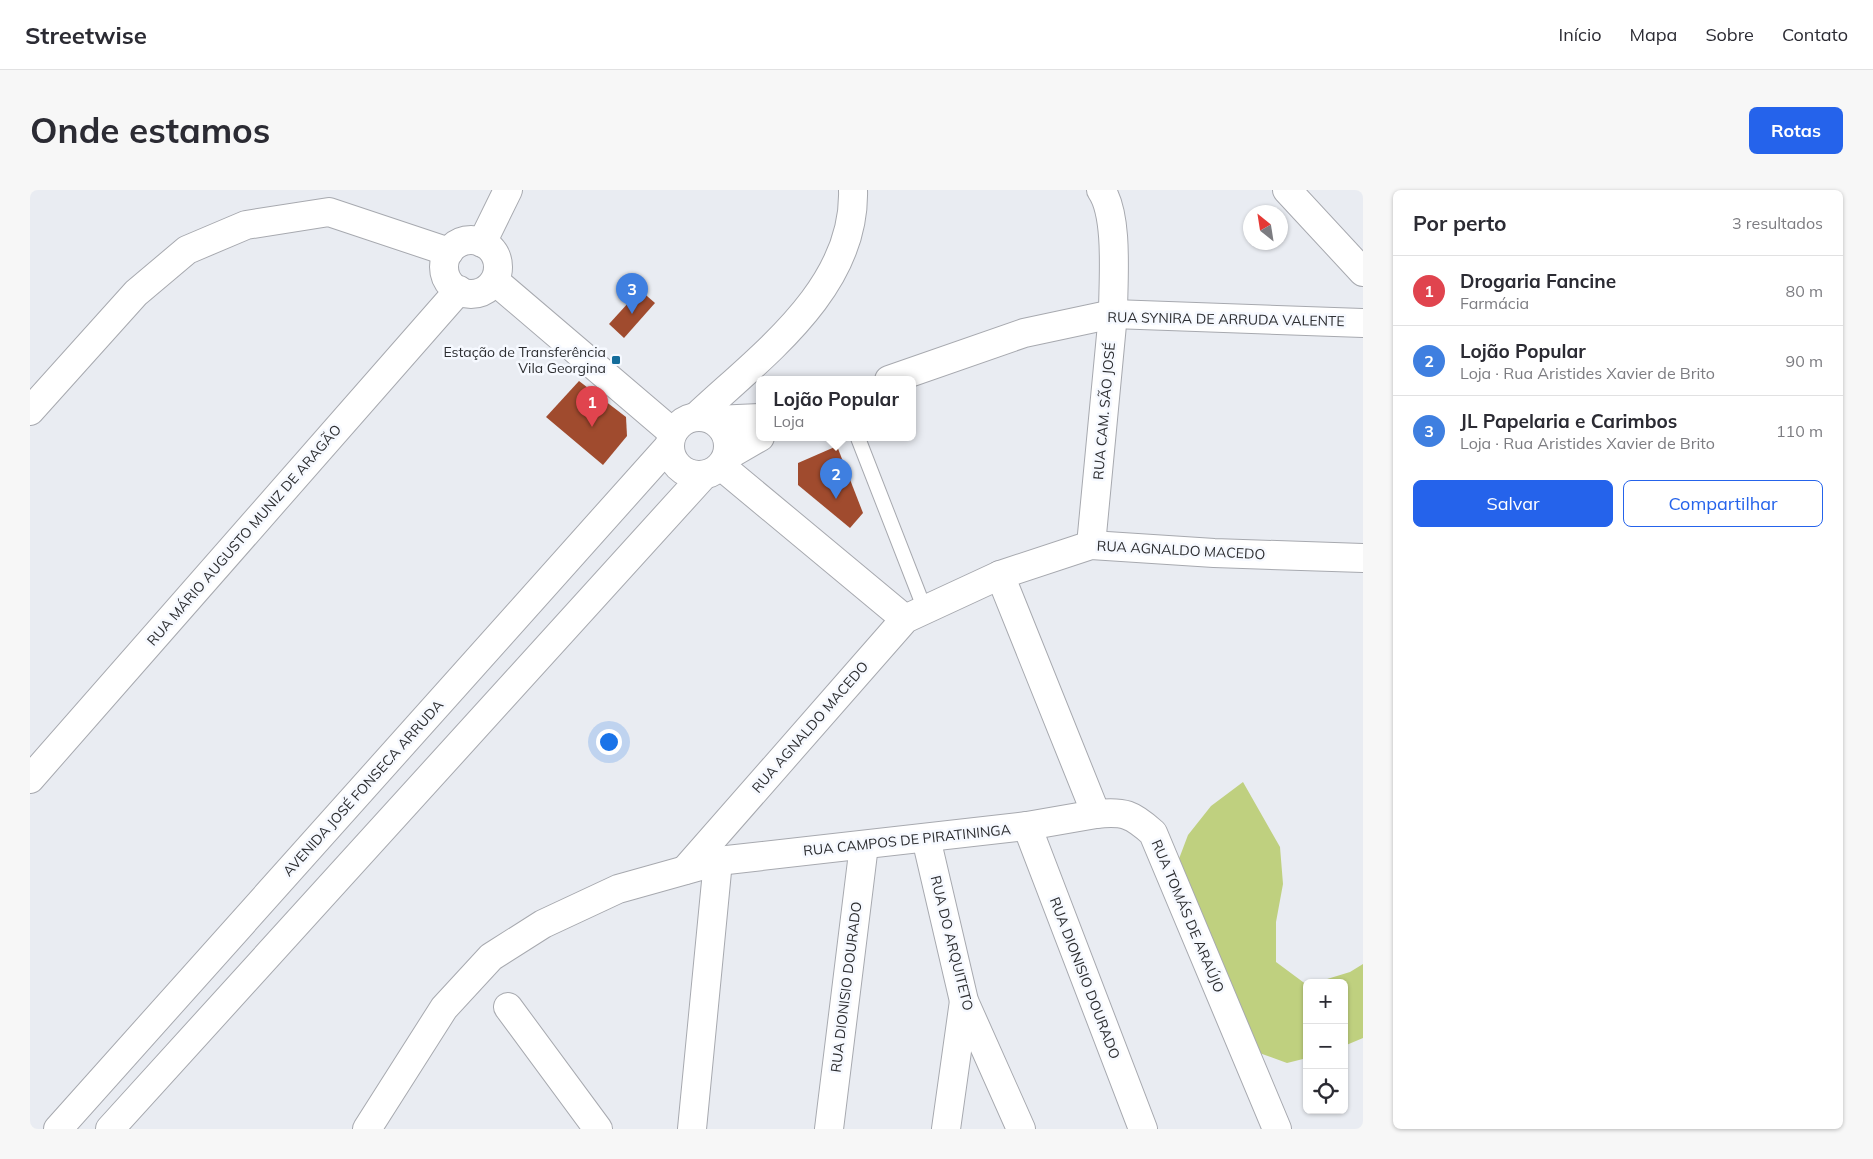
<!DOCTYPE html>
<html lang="pt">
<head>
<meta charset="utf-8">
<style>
  body { margin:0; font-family:Mulish,sans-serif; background:#f7f7f7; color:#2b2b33 }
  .controls { position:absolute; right:15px; bottom:15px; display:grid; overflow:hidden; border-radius:8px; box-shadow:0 1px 4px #0004 }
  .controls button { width:45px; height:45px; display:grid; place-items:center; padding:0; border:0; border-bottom:1px solid #e1e1e2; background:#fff; color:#2b2b33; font:25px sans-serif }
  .compass { position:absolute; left:1213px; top:15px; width:45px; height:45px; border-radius:50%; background:#fff; box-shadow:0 1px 4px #0004; rotate:330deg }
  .you { position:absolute; left:578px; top:551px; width:18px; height:18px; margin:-12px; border:4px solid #fff; border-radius:50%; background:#1a73e8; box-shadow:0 0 0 8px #1a73e833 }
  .badge { display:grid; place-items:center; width:32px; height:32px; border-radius:50%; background:#2563eb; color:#fff; font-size:16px; font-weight:700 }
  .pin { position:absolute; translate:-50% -41px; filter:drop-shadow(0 1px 2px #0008) }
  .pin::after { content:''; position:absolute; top:26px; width:18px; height:15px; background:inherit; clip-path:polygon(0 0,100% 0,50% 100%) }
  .popup { position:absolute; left:726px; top:186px; width:160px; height:65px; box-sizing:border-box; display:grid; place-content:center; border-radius:8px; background:#fff; filter:drop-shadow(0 1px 4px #0005); font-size:16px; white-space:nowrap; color:#7c7c81 }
  .popup b { font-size:19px; color:#2b2b33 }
  .popup::after { content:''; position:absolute; left:50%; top:100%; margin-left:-10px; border:10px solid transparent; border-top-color:#fff }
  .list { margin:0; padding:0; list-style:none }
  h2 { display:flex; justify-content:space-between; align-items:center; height:65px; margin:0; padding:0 20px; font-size:21px }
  h2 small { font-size:16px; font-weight:400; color:#7c7c81 }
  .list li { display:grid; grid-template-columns:32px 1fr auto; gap:15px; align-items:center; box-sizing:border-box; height:70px; padding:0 20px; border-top:1px solid #e1e1e2 }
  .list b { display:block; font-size:19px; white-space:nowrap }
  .list p { margin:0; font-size:16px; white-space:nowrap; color:#7c7c81 }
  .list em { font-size:16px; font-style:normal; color:#7c7c81 }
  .actions { display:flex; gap:10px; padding:15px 20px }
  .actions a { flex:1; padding:11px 0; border:1px solid #2563eb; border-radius:8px; text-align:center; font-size:18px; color:#2563eb }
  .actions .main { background:#2563eb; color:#fff }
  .icon { flex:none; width:28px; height:28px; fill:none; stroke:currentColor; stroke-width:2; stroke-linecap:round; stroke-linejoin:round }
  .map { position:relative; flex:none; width:1333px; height:939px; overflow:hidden; border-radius:8px }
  header { display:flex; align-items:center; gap:30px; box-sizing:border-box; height:70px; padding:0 25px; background:#fff; border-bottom:1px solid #e1e1e2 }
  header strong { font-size:24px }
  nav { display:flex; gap:28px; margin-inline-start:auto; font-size:18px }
  .intro { display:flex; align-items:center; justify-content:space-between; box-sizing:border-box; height:120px; padding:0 30px }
  h1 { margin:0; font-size:35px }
  .button { padding:12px 22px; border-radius:8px; background:#2563eb; color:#fff; font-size:18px; font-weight:700 }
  main { display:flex; gap:30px; padding:0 30px }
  aside { flex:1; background:#fff; border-radius:8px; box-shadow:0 1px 4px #0004 }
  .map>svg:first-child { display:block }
  .green { fill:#bfd07f }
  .building { fill:#a04b2e }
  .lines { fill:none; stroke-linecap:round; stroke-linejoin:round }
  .service-casing { stroke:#a7a9af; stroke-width:16 }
  .minor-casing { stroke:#a7a9af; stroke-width:30 }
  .tertiary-casing { stroke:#a7a9af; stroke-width:30 }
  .secondary-casing { stroke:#a7a9af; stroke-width:30 }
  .service { stroke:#fff; stroke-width:14 }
  .minor { stroke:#fff; stroke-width:28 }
  .tertiary { stroke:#fff; stroke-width:28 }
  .secondary { stroke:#fff; stroke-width:28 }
  .poi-dot { fill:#136c9b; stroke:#f6f9ff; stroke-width:2 }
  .labels { text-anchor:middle; stroke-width:5; stroke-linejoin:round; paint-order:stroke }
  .street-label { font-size:14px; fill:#2d2e31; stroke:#f6f9ff }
  .poi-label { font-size:14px; fill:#2d2e31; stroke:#f6f9ff; text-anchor:end }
</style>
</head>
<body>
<header>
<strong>Streetwise</strong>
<nav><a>Início</a><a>Mapa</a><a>Sobre</a><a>Contato</a></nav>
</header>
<div class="intro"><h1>Onde estamos</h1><a class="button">Rotas</a></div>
<main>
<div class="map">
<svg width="1333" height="939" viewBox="0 0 1333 939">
  <rect width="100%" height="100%" fill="#e9ecf2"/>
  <g class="green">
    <polygon points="1213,592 1250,657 1253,694 1246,732 1246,772 1277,795 1277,868 1257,873 1221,860 1144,682 1158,645 1181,616"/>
    <polygon points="1333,774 1333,848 1314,856 1314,793 1284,793 1320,782"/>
  </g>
  <g class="building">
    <polygon points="610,100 625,113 594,148 579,134"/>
    <polygon points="549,191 596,227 597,246 573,275 516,227"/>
    <polygon points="807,256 833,323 820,338 768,295 768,273"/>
  </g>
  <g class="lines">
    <defs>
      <polyline id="service" points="828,248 895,420"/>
      <g id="minor">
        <polyline points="1257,0 1333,82"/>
        <circle cx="441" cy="77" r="27"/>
        <polyline points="452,53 478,0"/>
        <polyline points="465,91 642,242"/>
        <polyline points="0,221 106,103 157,60 216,35 299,22 419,62"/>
        <polyline points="691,276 875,429"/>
        <polyline points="1061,355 1083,124"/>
        <path d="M 970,385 L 1066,624 C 1094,621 1102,624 1123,643 L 1247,939"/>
        <polyline points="0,589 429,100"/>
        <polyline points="997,636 1113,939"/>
        <polyline points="896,648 934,811 991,939"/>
        <polyline points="655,680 875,429 970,385 1061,355 1184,363 1333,368"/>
        <polyline points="478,817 568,939"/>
        <polyline points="337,939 414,818 461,767 513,734 588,699 688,671 997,636 1066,624"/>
        <polyline points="662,939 688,671"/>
        <polyline points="799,939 834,655"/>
        <polyline points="916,939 934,811"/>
      </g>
      <g id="tertiary">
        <path d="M 1071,0 C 1089,26 1083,92 1083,124"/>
        <path d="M 667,226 C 732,165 826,98 823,0"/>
      </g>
      <g id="secondary">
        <polyline points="859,190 994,143 1083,124 1333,133"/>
        <circle cx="669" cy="256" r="29"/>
        <polyline points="685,230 730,228"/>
        <polyline points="697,266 730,247"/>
        <polyline points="28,939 638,257"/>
        <polyline points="80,939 673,286"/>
      </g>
    </defs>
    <use href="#service" class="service-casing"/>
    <use href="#minor" class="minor-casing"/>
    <use href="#tertiary" class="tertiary-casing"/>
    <use href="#secondary" class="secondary-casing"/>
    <use href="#service" class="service"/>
    <use href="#minor" class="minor"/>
    <use href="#tertiary" class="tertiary"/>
    <use href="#secondary" class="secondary"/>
  </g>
  <rect class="poi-dot" x="581" y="165" width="10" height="10" rx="2.5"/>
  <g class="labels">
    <g class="street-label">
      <text transform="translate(1196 129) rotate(1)" y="5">RUA SYNIRA DE ARRUDA VALENTE</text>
      <text transform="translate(1074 221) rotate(-85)" y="5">RUA CAM. SÃO JOSÉ</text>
      <text transform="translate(214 345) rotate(-49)" y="5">RUA MÁRIO AUGUSTO MUNIZ DE ARAGÃO</text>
      <text transform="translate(1151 360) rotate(3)" y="5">RUA AGNALDO MACEDO</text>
      <text transform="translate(780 537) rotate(-49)" y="5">RUA AGNALDO MACEDO</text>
      <text transform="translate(333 598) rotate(-48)" y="5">AVENIDA JOSÉ FONSECA ARRUDA</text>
      <text transform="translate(877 650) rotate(-6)" y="5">RUA CAMPOS DE PIRATININGA</text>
      <text transform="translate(1158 726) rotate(67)" y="5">RUA TOMÁS DE ARAÚJO</text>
      <text transform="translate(922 753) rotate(76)" y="5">RUA DO ARQUITETO</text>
      <text transform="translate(1055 788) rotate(69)" y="5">RUA DIONISIO DOURADO</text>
      <text transform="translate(816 797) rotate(-83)" y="5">RUA DIONISIO DOURADO</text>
    </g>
    <g class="poi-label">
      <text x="576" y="167">Estação de Transferência<tspan x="576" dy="16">Vila Georgina</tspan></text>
    </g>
  </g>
</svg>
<div class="controls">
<button>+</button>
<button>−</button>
<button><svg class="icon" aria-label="locate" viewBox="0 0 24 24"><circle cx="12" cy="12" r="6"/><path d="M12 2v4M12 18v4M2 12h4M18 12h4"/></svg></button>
</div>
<svg class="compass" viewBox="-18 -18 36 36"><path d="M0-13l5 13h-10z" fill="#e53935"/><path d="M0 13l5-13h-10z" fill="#7c7c81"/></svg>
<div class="you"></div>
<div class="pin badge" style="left:562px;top:237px;background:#e0444e">1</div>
<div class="pin badge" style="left:806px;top:309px;background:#3f7fe0">2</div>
<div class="popup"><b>Lojão Popular</b>Loja</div>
<div class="pin badge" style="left:602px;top:124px;background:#3f7fe0">3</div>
</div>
<aside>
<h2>Por perto<small>3 resultados</small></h2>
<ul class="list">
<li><span class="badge" style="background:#e0444e">1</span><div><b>Drogaria Fancine</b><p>Farmácia</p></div><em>80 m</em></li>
<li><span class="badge" style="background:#3f7fe0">2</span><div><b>Lojão Popular</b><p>Loja · Rua Aristides Xavier de Brito</p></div><em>90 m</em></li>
<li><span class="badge" style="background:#3f7fe0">3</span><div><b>JL Papelaria e Carimbos</b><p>Loja · Rua Aristides Xavier de Brito</p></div><em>110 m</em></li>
</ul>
<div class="actions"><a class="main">Salvar</a><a>Compartilhar</a></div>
</aside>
</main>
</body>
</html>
